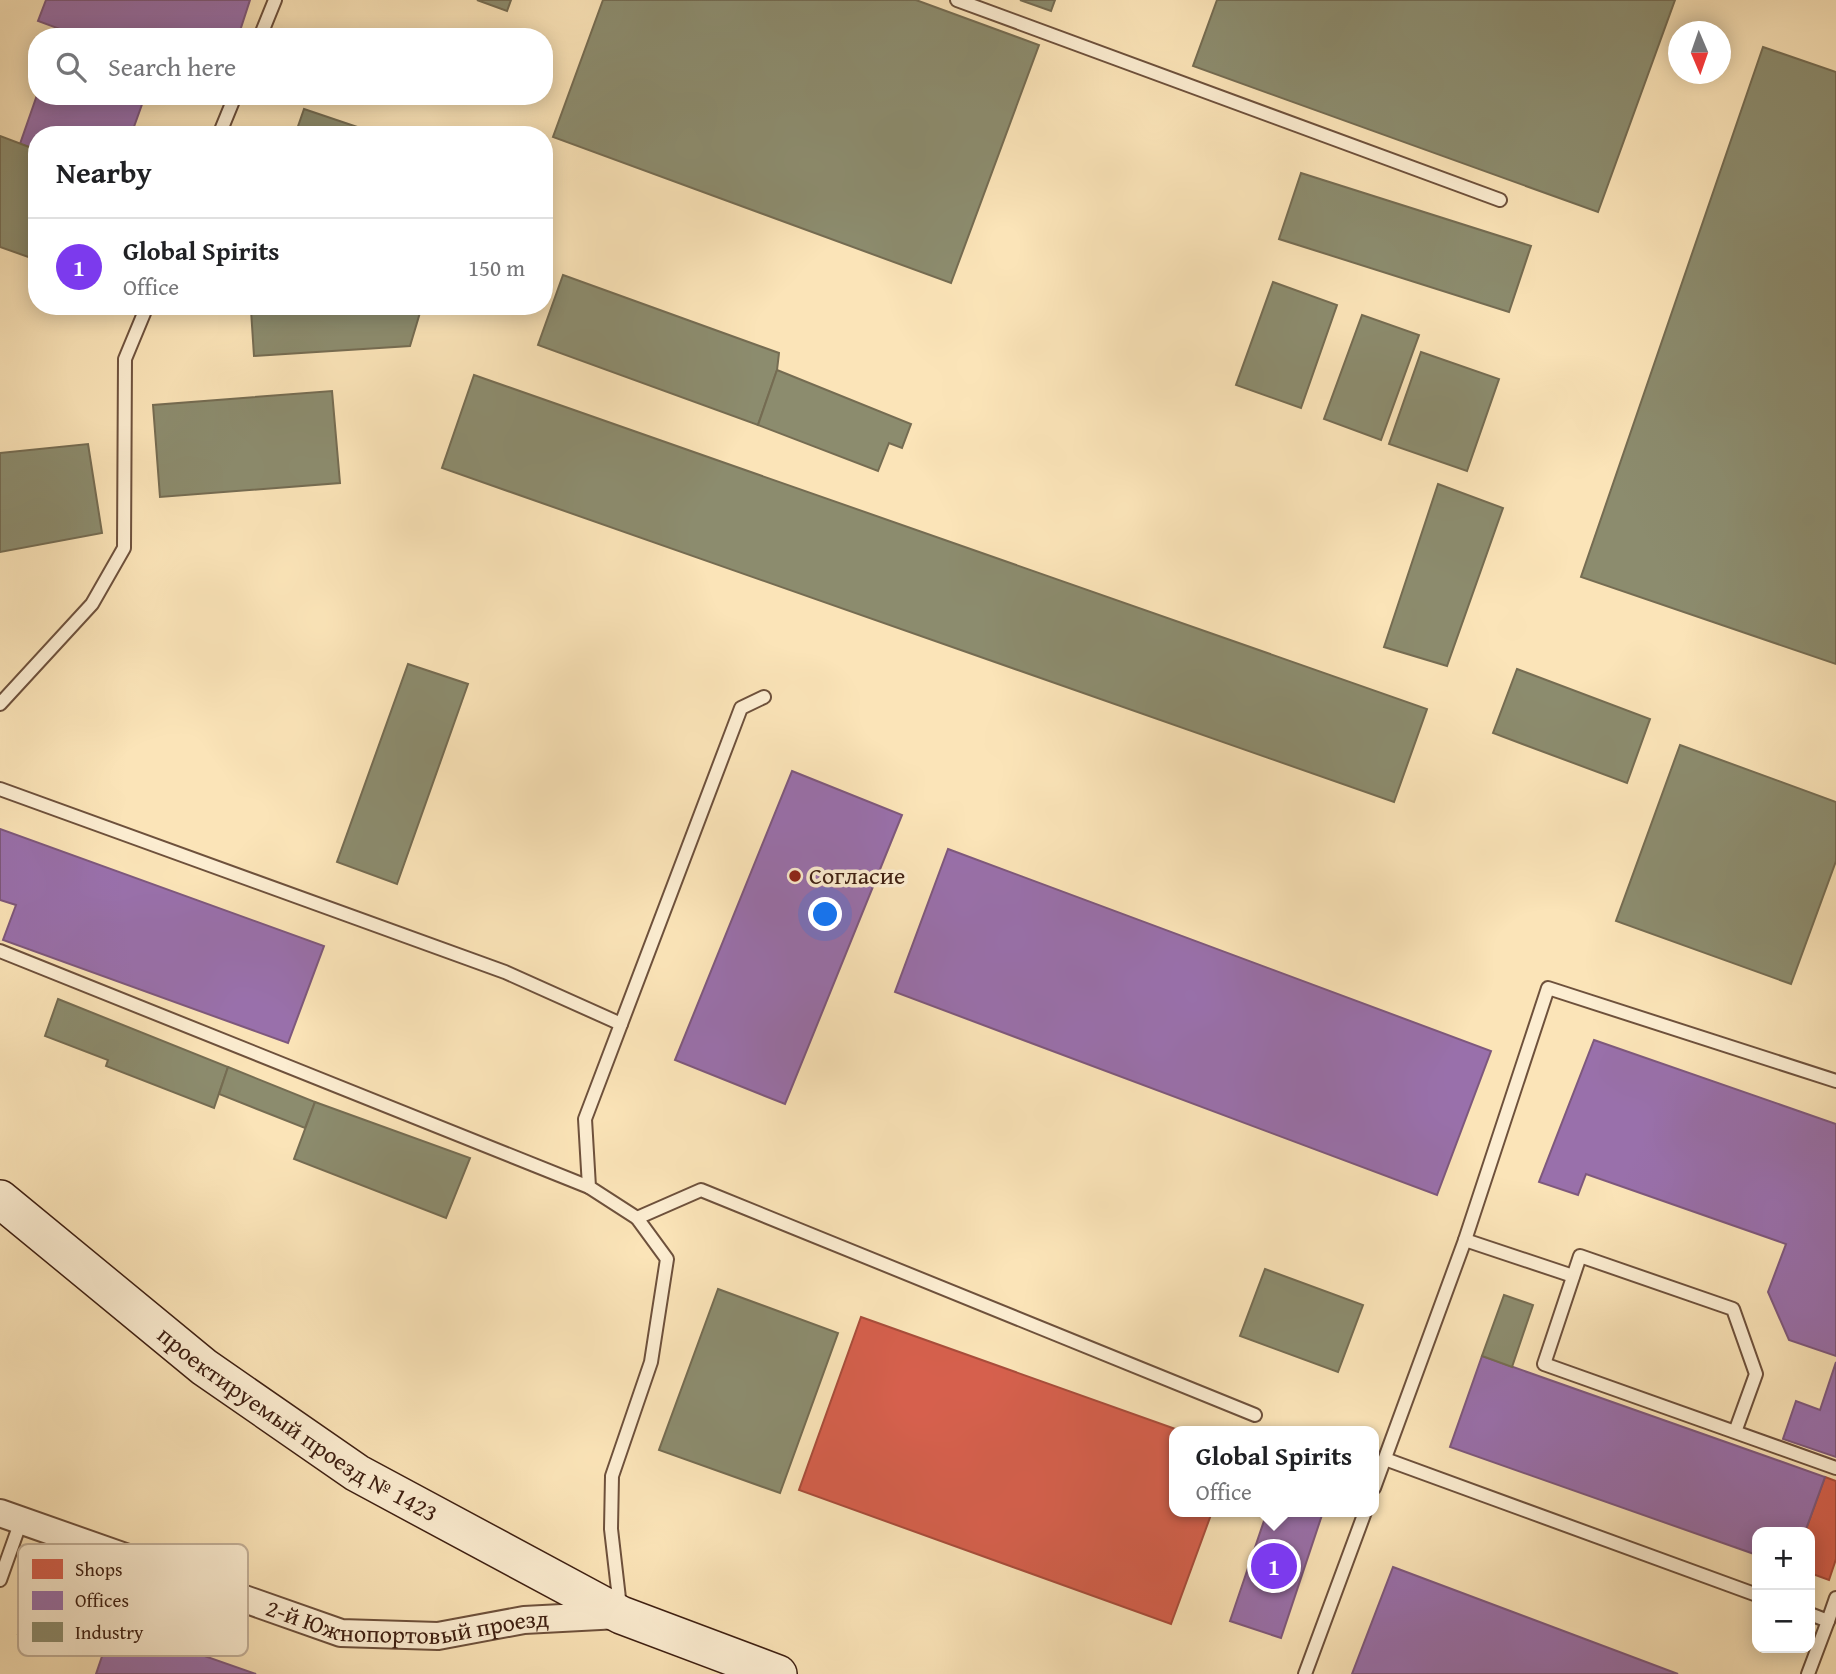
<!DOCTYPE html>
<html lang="en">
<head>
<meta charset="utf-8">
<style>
  body { margin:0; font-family:"Gentium Book Plus",serif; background:#f6f6f6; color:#202124 }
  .controls { position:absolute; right:21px; bottom:21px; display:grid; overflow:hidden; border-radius:14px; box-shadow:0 4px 18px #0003 }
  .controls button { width:63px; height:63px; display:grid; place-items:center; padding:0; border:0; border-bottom:2px solid #e0e0e0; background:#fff; color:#202124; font:35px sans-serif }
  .compass { position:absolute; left:1668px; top:21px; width:63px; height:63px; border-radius:50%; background:#fff; box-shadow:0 4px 18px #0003; rotate:178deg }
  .you { position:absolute; left:826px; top:915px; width:24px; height:24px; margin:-18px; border:5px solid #fff; border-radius:50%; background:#1a73e8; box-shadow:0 0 0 10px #1a73e833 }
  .badge { display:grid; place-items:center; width:46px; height:46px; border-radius:50%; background:#7c3aed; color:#fff; font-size:23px; font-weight:700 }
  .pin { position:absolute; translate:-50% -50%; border:4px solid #fff; box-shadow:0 2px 7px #0006 }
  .popup { position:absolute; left:1169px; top:1426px; width:210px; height:91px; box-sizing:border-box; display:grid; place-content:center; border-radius:14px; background:#fff; filter:drop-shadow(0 2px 5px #0005); font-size:23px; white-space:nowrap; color:#757577 }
  .popup b { font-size:26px; color:#202124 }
  .popup::after { content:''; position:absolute; left:50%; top:100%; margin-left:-14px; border:14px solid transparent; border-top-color:#fff }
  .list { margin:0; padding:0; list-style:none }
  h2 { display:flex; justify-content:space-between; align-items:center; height:91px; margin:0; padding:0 28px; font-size:30px }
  h2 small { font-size:23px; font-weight:400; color:#757577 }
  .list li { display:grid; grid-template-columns:46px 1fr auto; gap:21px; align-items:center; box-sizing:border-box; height:98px; padding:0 28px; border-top:2px solid #e0e0e0 }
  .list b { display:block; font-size:26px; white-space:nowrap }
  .list p { margin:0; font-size:23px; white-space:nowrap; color:#757577 }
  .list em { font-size:23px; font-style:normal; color:#757577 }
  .icon { flex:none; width:38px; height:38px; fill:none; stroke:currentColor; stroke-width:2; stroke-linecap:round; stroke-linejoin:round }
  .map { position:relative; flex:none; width:1836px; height:1674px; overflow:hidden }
  .search { position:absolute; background:#fff; box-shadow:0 4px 18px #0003; left:28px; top:28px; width:525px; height:77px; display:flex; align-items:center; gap:18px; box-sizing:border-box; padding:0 24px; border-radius:28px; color:#757577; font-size:26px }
  .panel { position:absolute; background:#fff; box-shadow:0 4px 18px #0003; left:28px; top:126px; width:525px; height:189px; border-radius:28px }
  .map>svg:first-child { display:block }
  .shops { fill:#d6604d; stroke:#a94d3b; stroke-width:2 }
  .offices { fill:#9970ab; stroke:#7e587d; stroke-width:2 }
  .industry { fill:#8c8c6e; stroke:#756c52; stroke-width:2 }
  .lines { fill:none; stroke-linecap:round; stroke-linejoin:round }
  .service-casing { stroke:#6e513c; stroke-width:16 }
  .minor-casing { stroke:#6e513c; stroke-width:30 }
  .secondary-casing { stroke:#3f2012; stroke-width:40 }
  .service { stroke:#fcedd1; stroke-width:12 }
  .minor { stroke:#fcedd1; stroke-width:26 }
  .secondary { stroke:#fcedd1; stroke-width:37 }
  .poi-dot { fill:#8f2418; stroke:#fcedd1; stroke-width:2.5 }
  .labels { text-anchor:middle; stroke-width:7; stroke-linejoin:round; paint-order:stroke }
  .poi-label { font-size:24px; fill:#3f2012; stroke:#fcedd1; text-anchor:start }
  .street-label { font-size:24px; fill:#3f2012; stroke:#fcedd1 }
  .key { fill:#fcedd1; stroke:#c3b098; stroke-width:2 }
  .key-label { font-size:19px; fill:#3f2012 }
</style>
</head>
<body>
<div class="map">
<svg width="1836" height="1674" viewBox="0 0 1836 1674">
  <rect width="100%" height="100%" fill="#fbe4b8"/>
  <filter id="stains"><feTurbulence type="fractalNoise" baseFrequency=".00286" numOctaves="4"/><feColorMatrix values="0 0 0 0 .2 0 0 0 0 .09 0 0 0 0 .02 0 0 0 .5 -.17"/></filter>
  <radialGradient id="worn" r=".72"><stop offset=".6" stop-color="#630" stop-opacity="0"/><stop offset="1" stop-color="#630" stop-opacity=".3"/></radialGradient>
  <g class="shops">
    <polygon points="861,1317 1181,1431 1174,1431 1174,1512 1212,1512 1171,1624 799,1490"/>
    <polygon points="1825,1477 1836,1481 1836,1559 1829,1580 1810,1573 1810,1532 1805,1532"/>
  </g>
  <g class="offices">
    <polygon points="46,0 250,0 238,37 57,37 60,29 38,21"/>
    <polygon points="37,95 37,96 145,96 131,135 37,135 37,150 20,144"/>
    <polygon points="792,771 902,815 785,1104 675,1060"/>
    <polygon points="0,829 324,946 288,1043 3,940 16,905 0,900"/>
    <polygon points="948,849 1491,1051 1437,1195 895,992"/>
    <polygon points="1594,1040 1836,1124 1836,1356 1789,1340 1768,1292 1786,1244 1586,1174 1578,1195 1539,1182"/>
    <polygon points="1482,1356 1825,1477 1805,1532 1757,1532 1757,1555 1450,1447"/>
    <polygon points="1836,1362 1836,1457 1783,1439 1796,1401 1820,1410"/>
    <polygon points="1267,1512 1323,1512 1281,1638 1230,1621"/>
    <polygon points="1393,1567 1678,1674 1352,1674"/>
    <polygon points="113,1624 256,1674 96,1674"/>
  </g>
  <g class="industry">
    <polygon points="477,0 511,0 507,11"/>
    <polygon points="603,0 916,0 1039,45 951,283 553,137"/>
    <polygon points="1020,0 1055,0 1051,11"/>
    <polygon points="1217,0 1675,0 1598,212 1193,66"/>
    <polygon points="1763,47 1836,72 1836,664 1581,577"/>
    <polygon points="304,109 381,135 295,135"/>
    <polygon points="0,136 37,150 37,260 0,247"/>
    <polygon points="1301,173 1531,246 1509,312 1279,239"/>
    <polygon points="563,275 779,353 777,370 758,425 538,345"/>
    <polygon points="1273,282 1337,305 1301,408 1236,385"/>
    <polygon points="195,306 422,306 410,346 254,356 251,310 195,314"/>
    <polygon points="1362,315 1419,335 1381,440 1324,419"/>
    <polygon points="1421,352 1499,379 1467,471 1389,444"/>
    <polygon points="777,370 911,424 902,448 889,443 878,471 758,425"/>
    <polygon points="474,375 1427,709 1394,802 442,468"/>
    <polygon points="332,391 340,483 160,497 153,405"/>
    <polygon points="88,444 102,533 0,552 0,453"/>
    <polygon points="1438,484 1503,508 1447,666 1384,647"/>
    <polygon points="408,664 468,684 397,884 337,862"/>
    <polygon points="1517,669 1650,719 1627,783 1493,733"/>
    <polygon points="1680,745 1836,802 1836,861 1791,984 1616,921"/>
    <polygon points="58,999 228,1067 214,1108 106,1066 108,1060 45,1036"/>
    <polygon points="228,1067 315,1102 305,1128 219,1094"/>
    <polygon points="315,1102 470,1158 446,1218 294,1159"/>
    <polygon points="1265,1269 1363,1305 1338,1372 1240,1336"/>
    <polygon points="718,1289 838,1333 780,1493 659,1450"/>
    <polygon points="1504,1295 1533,1305 1512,1367 1482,1356"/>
    <polygon points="38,1578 61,1586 41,1642 18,1634"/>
  </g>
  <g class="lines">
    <defs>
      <g id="service">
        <polyline points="957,0 1500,200"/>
        <polyline points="260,37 275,0"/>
        <polyline points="219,135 235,96"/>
        <polyline points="0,704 92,604 124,548 125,359 147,306"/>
        <polyline points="0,789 505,972 621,1024"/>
        <polyline points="0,951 589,1187"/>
        <polyline points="637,1218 701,1190 1255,1415"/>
        <polyline points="1465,1240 1573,1276"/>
        <polyline points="1735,1432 1756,1374 1733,1309 1580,1256 1544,1364 1836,1468"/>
        <polyline points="1385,1459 1757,1595"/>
        <polyline points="1374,1488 1465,1240 1548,988 1836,1081"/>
        <polyline points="0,1580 21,1521"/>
        <polyline points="620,1607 611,1529 612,1476 651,1362 667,1259 637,1218 589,1187 585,1119 741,708 764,697"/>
        <polyline points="1828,1621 1836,1598"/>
        <polyline points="1305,1674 1365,1512"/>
        <polyline points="1808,1674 1828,1621 1810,1614"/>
      </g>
      <g id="minor">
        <path id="s1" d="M 0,1513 L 341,1633 L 438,1636 L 524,1620 L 619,1615"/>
      </g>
      <g id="secondary">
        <path id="s2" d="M 0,1199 L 204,1367 L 357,1473 L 621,1615 L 778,1674"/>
      </g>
    </defs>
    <use href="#service" class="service-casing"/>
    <use href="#minor" class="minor-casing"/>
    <use href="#secondary" class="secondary-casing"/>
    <use href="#service" class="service"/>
    <use href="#minor" class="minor"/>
    <use href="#secondary" class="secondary"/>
  </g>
  <circle class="poi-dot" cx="795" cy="876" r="7"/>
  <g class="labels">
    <g class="poi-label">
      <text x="809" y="884">Согласие</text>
    </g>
    <g class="street-label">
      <text dy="8" stroke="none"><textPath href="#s2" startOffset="374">проектируемый проезд № 1423</textPath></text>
      <text dy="8" stroke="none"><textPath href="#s1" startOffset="427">2-й Южнопортовый проезд</textPath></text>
    </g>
  </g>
  <rect x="18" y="1544" width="230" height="112" rx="10" class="key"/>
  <rect x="32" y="1559" width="31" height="20" fill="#d6604d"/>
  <rect x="32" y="1591" width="31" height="19" fill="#9970ab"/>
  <rect x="32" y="1622" width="31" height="20" fill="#8c8c6e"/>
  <g class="key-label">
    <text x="75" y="1576">Shops</text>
    <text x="75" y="1607">Offices</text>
    <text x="75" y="1639">Industry</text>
  </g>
  <rect width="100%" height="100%" filter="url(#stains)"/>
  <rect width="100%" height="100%" fill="url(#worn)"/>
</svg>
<div class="controls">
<button>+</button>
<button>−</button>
</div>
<svg class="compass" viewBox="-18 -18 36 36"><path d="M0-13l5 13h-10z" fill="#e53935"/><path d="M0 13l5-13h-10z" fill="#757577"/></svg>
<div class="you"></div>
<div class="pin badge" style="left:1274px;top:1566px">1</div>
<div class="popup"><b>Global Spirits</b>Office</div>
<div class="search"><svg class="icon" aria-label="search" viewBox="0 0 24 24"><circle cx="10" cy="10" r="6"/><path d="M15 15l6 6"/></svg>Search here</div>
<section class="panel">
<h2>Nearby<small></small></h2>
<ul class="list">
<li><span class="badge">1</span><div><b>Global Spirits</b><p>Office</p></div><em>150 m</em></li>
</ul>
</section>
</div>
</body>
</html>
